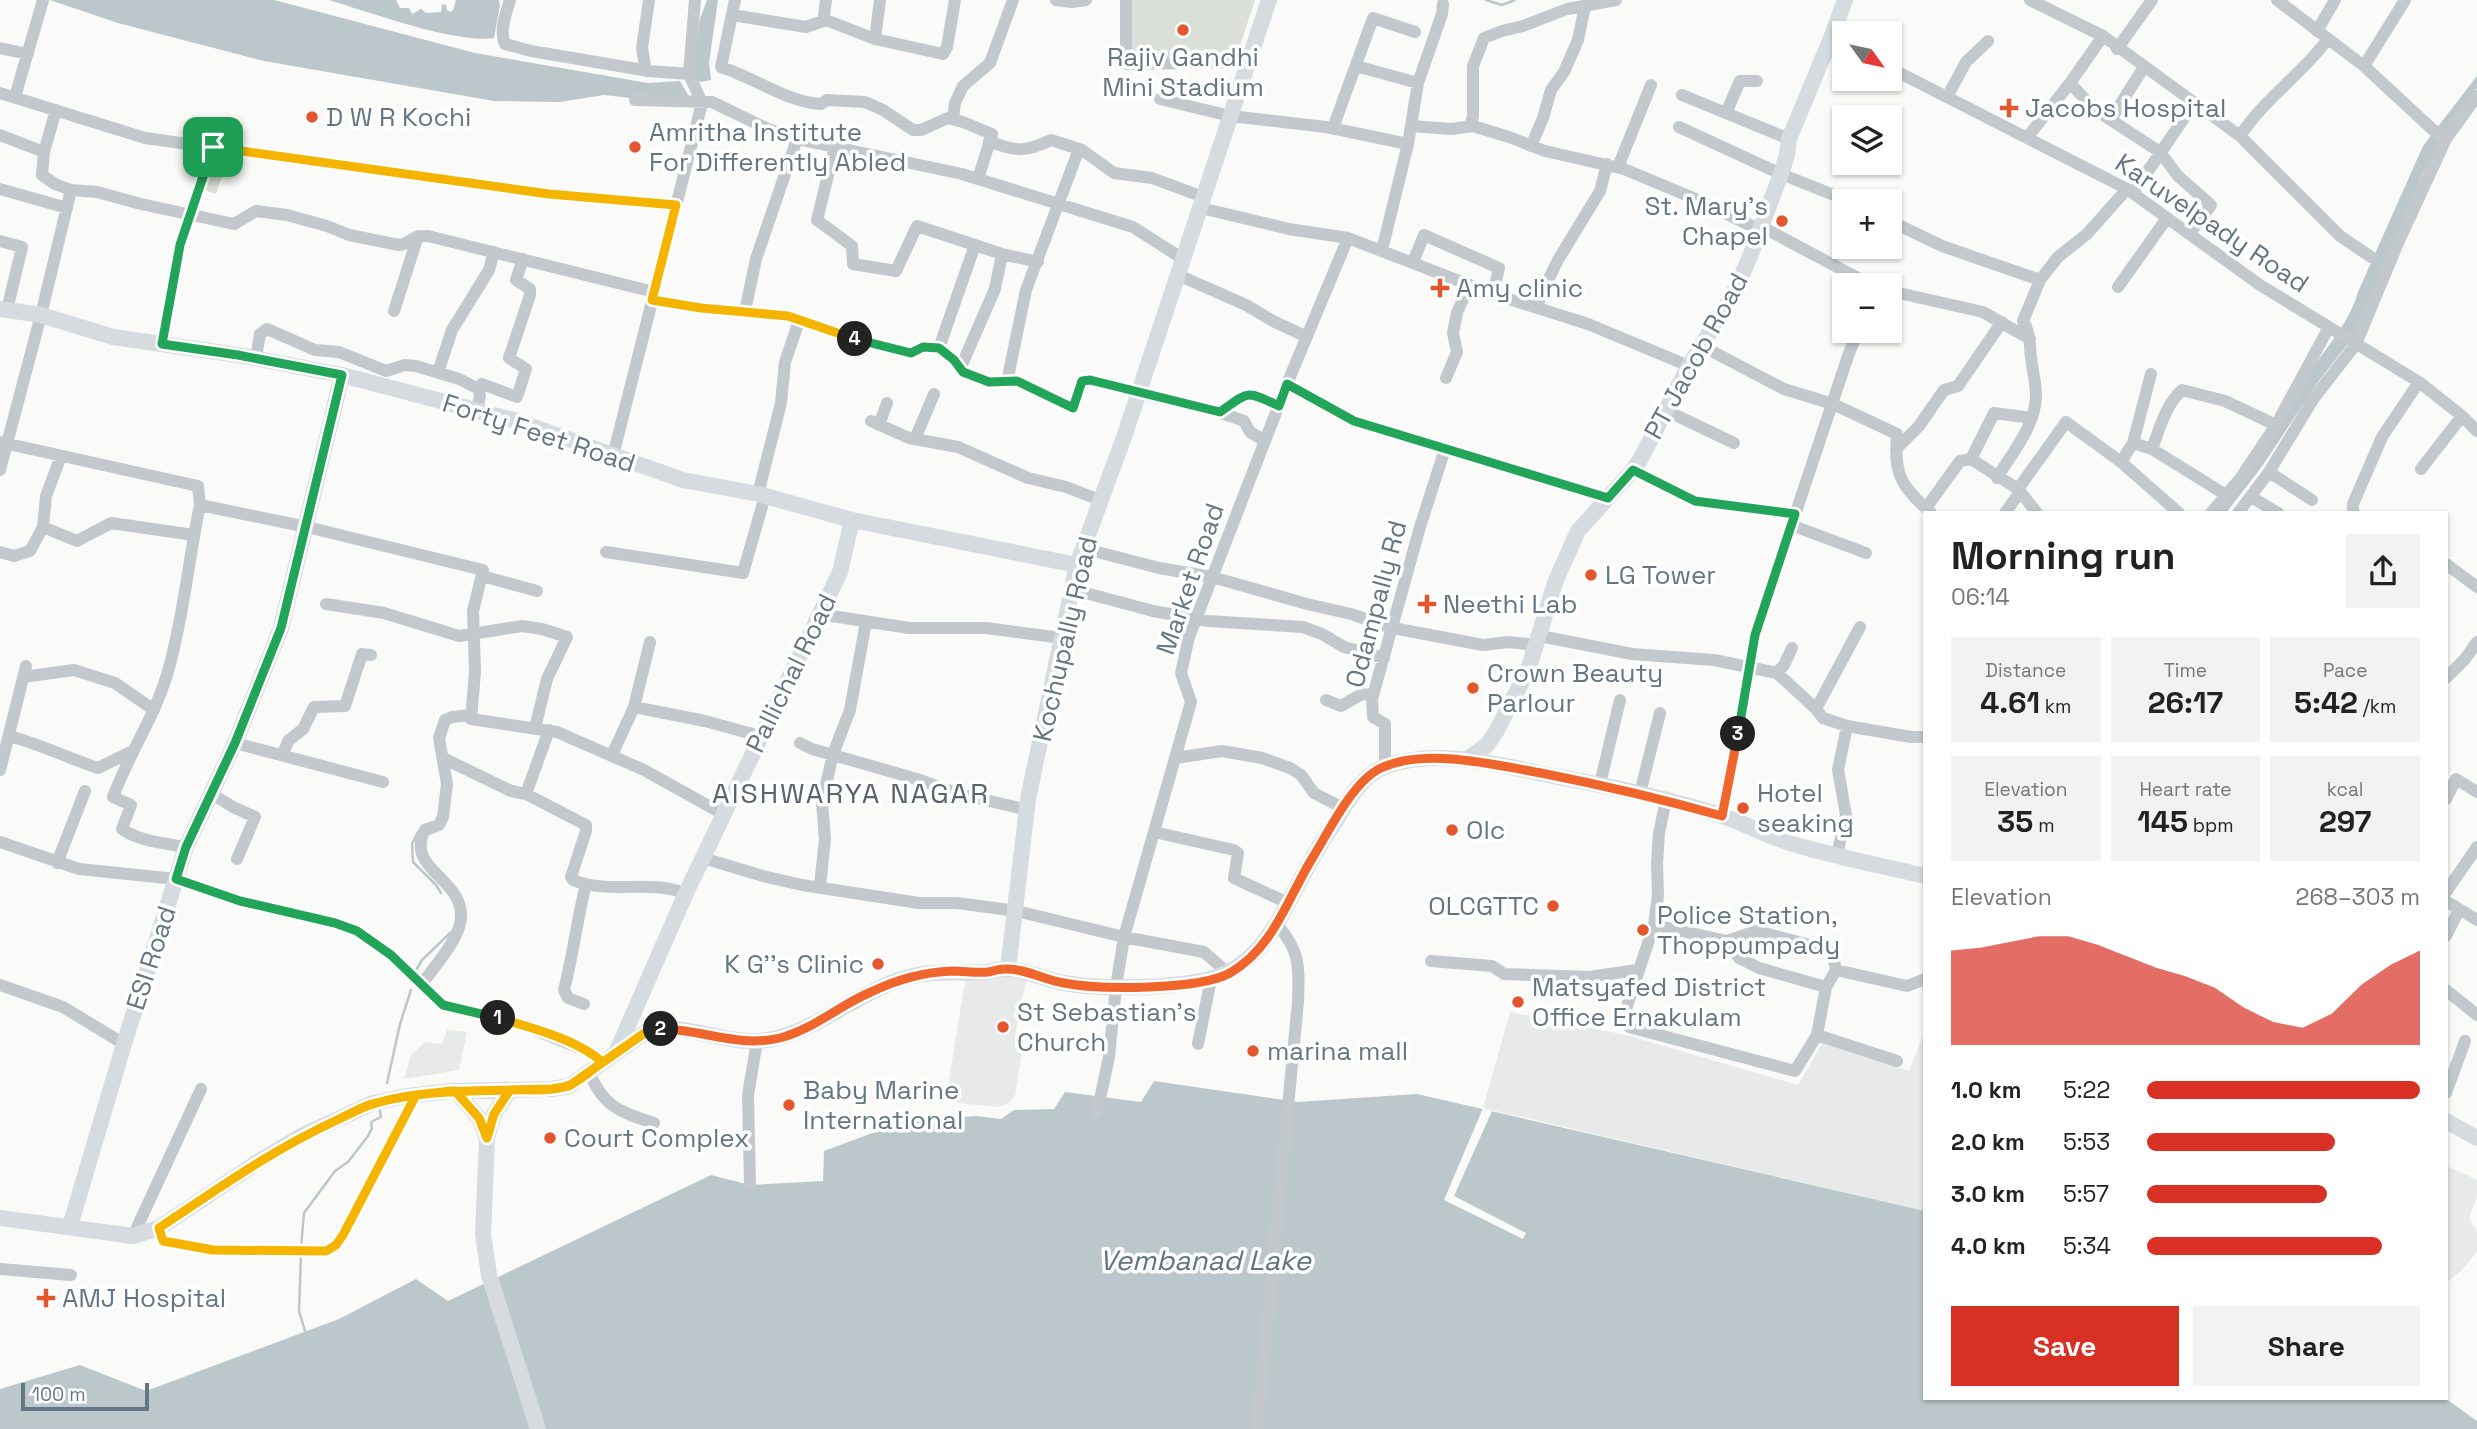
<!DOCTYPE html>
<meta charset="utf-8">
<style>
body{margin:0;font-family:"Space Grotesk",sans-serif;background:#f2f2f2;color:#222;height:100vh;display:flex;flex-direction:column;font-size:26px;white-space:nowrap}
*{box-sizing:border-box;margin:0}
p{font-size:23px;color:#767676}
.icon{flex:none;width:38px;height:38px;fill:none;stroke:currentColor;stroke-width:2;stroke-linecap:round;stroke-linejoin:round}
.map{position:relative;flex:1;overflow:hidden}
.details{position:absolute;left:1923px;top:511px;width:525px;height:889px;display:flex;flex-direction:column;background:#fff;border-radius:0px;box-shadow:0 2px 5px #0004}
.details>*{flex:none}
.needle{width:46px;rotate:123deg}
.fabs{position:absolute;left:1832px;top:21px;display:grid;gap:14px}
.fabs a{display:grid;place-items:center;width:70px;height:70px;border-radius:0px;background:#fff;box-shadow:0 2px 5px #0004;font-size:35px}
.scale{position:absolute;left:21px;bottom:18px;width:128px;box-sizing:border-box;padding-left:7px;border:4px solid #657683;border-top:0;font-size:19px;line-height:24px;white-space:nowrap;color:#657683;-webkit-text-stroke:5px #fff;paint-order:stroke}
.pin{position:absolute;display:grid;place-items:center;width:60px;height:60px;color:#fff;margin:-30px;border-radius:14px;box-shadow:0 4px 10px #0006}
.km{position:absolute;width:35px;height:35px;margin:-18px;border-radius:50%;background:#222;color:#fff;font-size:19px;line-height:35px;text-align:center}
.round{display:grid;place-items:center;flex:none;width:74px;height:74px;border-radius:0px;background:#f2f2f2}
.overview{display:flex;align-items:center;justify-content:space-between;height:119px;padding:0 28px}
h1{font-size:38px;font-weight:700;line-height:52px}
.figures{display:grid;grid-template-columns:repeat(3,1fr);gap:10px;height:119px;padding:7px 28px}
.figures div{display:grid;align-content:center;border-radius:0px;background:#f2f2f2;text-align:center}
.figures b{font-size:30px;font-weight:700}
.figures small{font-size:19px;font-weight:400}
.figures p{font-size:19px}
.chart{height:196px;padding:14px 28px}
.chart p{display:flex;justify-content:space-between}
.chart svg{width:100%;height:126px;margin-top:7px;fill:#d93025;opacity:.7}
.primary-button{display:flex;gap:14px;margin-top:auto;padding:14px 28px}
.primary-button a{flex:1;height:80px;border-radius:0px;background:#d93025;color:#fff;font-size:28px;font-weight:700;line-height:80px;text-align:center}
.primary-button a+a{background:#f2f2f2;color:#222}
ul{padding:0 28px;list-style:none;font-size:23px}
li{display:grid;grid-template-columns:112px 84px 1fr;align-items:center;height:52px}
li i{height:18px;border-radius:9px;background:#d93025}
.map>svg:first-child{display:block}
.built{fill:#e8e9e9}
.green{fill:#dadfd7}
.water{fill:#bbc7cb}
.pier{fill:#fafaf8}
.lines{fill:none;stroke-linecap:round;stroke-linejoin:round}
.stream{stroke:#bbc7cb;stroke-width:2.5}
.minor{stroke:#c3c8cc;stroke-width:12}
.major{stroke:#d6dbdf;stroke-width:16}
.split-1-casing{stroke:#fff;stroke-width:14}
.split-2-casing{stroke:#fff;stroke-width:14}
.split-3-casing{stroke:#fff;stroke-width:14}
.split-4-casing{stroke:#fff;stroke-width:14}
.split-5-casing{stroke:#fff;stroke-width:14}
.split-1{stroke:#22a559;stroke-width:9}
.split-2{stroke:#f5b400;stroke-width:9}
.split-3{stroke:#f0652b;stroke-width:9}
.split-4{stroke:#22a559;stroke-width:9}
.split-5{stroke:#f5b400;stroke-width:9}
.poi-dot{fill:#e4572e;stroke:#fff;stroke-width:2.5}
.labels{text-anchor:middle;stroke-width:7;stroke-linejoin:round;paint-order:stroke}
.poi-label{font-size:26px;fill:#657683;stroke:#fff;text-anchor:start}
.street-label{font-size:26px;fill:#657683;stroke:#fff}
.neighbourhood-label{font-size:28px;letter-spacing:2px;fill:#57646e;stroke:#fff}
.water-label{font-size:28px;font-style:italic;fill:#60757c;stroke:#fff}
</style>
<div class="map">
<svg width="2477" height="1429" viewBox="0 0 2477 1429">
<rect width="100%" height="100%" fill="#fafaf8"/>
<path class="built" d="M966,976H1015L1026,980L1015,1037L1022,1052L1015,1096L1008,1103L996,1107L949,1102L946,1098Z
M1510,1012L1626,1035L1798,1085L1823,1042L1909,1071L1925,1031V1211L1483,1108Z
M447,1030L467,1032L459,1070L404,1079L411,1055L425,1042L442,1044Z
M2447,1166L2477,1180V1197L2469,1218L2477,1231V1252L2460,1272L2447,1282Z"/>
<path class="green" d="M1121,0H1255L1235,61L1121,66Z
M210,159L226,164L216,194L201,189Z"/>
<path class="water" d="M50,0H274L475,53L648,83L680,81L690,98L658,101L604,95L560,102L494,101L264,61L118,23Z
M329,0H396L400,8H409L412,14L421,9L426,13L441,12L442,4L446,5L447,10L450,12L453,10L456,0H499L500,5L494,38C456,44 369,12 329,0Z
M707,0H718L709,63L711,80L701,82L692,77L700,19Z
M2477,76V88L2442,137L2423,174L2353,337L2318,382L2263,465L2226,513H2215C2247,465 2278,416 2311,370C2329,344 2349,323 2358,292L2423,146Z
M1154,1081L1297,1102L1417,1094L1925,1211V1398H2445L2477,1421V1429H0V1389L80,1365L146,1391L339,1319L416,1279L448,1301L711,1175L750,1185L823,1181L824,1151L905,1121L976,1116L1001,1119L1014,1110L1054,1109L1065,1092L1141,1102Z"/>
<path class="pier" d="M1483,1108L1492,1111L1454,1196L1526,1233L1523,1239L1444,1200Z"/>
<g class="lines">
<path class="stream" d="M1486,0L1502,5L1515,0
M418,832L412,844L413,862L436,885L441,893
M415,972L422,960L450,933
M387,1083L400,1024L411,990
M301,1248L304,1213L335,1171L348,1162L368,1136L372,1128L371,1122L381,1117L380,1111
M301,1254L299,1311L305,1331"/>
<path class="minor" d="M510,0C506,13 499,31 505,44L531,51L649,71L689,74
M735,0L721,67C755,78 787,102 821,104L827,100L865,102L883,110L913,130H921L948,118L963,122L992,134L978,179
M826,0L824,16L826,20L875,39
M880,0L875,39L943,54L947,47L955,0
M1056,0L1072,2L1086,0
M1126,0V64L1249,62
M2030,0L2103,36L2240,136L2340,236L2371,257
M2277,0L2364,66L2432,129L2446,139
M732,15L806,27L826,20
M2317,31L2335,0
M1831,38L1844,44
M0,48L28,54
M2117,49L2152,0
M1356,66L1418,83
M2364,66L2405,0
M1890,68L2127,189L2260,285L2419,382L2462,416L2477,431
M646,71L642,48L649,0
M2070,83L2094,109L2160,152L2178,176L2211,205L2189,234
M0,93L145,138L549,194L676,205
M1682,95L1789,139
M15,97L43,0
M1947,97L1966,62L1988,41
M1160,99L1230,116L1326,127L1408,144
M635,100L712,102L768,129L797,139L962,174L1133,227L1183,259
M56,110L44,152L42,175L55,184L71,190
M1726,113L1740,81H1757
M953,119L955,103L963,86L990,63L1013,0
M2111,119L2144,67
M1411,126L1452,129L1473,126L1509,137L1545,151L1624,169L1698,200L1760,230
M1470,126L1473,116V66L1484,38L1502,31L1523,26L1567,9L1616,0
M1679,127L1781,174L1849,201
M1333,128L1373,18L1415,32
M0,135L44,152
M2240,136C2265,98 2302,74 2328,39
M2027,138L2070,83L2103,36
M989,141C1015,152 1026,152 1051,140L1082,150L1114,173L1152,178L1203,197
M1531,146L1543,118L1551,90L1564,72L1578,40L1585,6
M835,147L817,220L852,246L853,264L896,271L917,226L1002,254
M1618,167L1651,85
M0,189L67,208
M2133,193L2195,102
M1201,208L1289,229L1348,238L1493,294L1588,324L1689,366
M1890,221L1942,246L2040,280L2058,257L2087,234L2127,189
M1762,227L1871,285
M0,241L22,247L7,310
M1382,250L1408,144L1418,83L1442,14L1443,4
M1413,262L1424,235L1499,268L1493,294
M1178,275L1246,305L1273,321L1307,337
M2118,287L2167,218
M1890,291L1983,312L2030,339
M652,300L701,308L788,316L855,339L911,353L923,347L939,348L954,360L963,372L989,382L1018,381L1073,408L1082,381C1103,379 1121,389 1141,394C1176,402 1210,408 1244,421L1250,432L1265,441
M1537,308L1541,295L1558,260L1600,191L1607,164
M394,311L418,236
M745,311L756,259L797,139
M162,344L180,245L213,147
M1702,346L1784,389L1833,404L1897,434C1894,475 1900,485 1931,513
M939,348L975,245
M256,358L260,334L267,329L315,350L339,352L386,371L405,365L416,366L459,379L479,389L480,396L477,410
M960,369L995,289L1002,254L1038,262
M438,372L452,330L489,270L494,252
M1446,378L1457,352L1453,333L1457,313L1469,285
M1007,382L1026,290L1079,149
M1287,384L1354,421L1608,498
M479,389L482,384L517,397L526,369L509,358L530,295V289L516,280L523,259
M1667,411L1734,443
M1220,412C1250,391 1245,390 1280,406
M871,421L909,438L958,447L1028,478L1066,487L1100,500
M879,425L887,403
M915,439L934,394
M0,442L198,486L200,505L307,527L483,570L473,611L475,672L471,719L557,732L644,770L723,814
M2133,443L2152,449L2226,495
M1896,449L1919,426L1944,390L1958,386L2002,322
M2152,449C2159,430 2166,404 2182,390L2225,401L2276,425
M613,456L702,103L689,74L695,0
M1971,459L1994,413L2032,418
M2121,462L2133,443L2151,374
M2421,469L2462,416
M0,470L41,315L71,190L97,192L141,204L234,224L256,211L287,215L327,226L349,235L399,245C412,244 409,235 428,236L654,292
M1633,470L1695,501L1795,514
M2269,472L2312,500
M1997,478C2012,453 2036,425 2036,395C2036,383 2032,369 2031,357C2029,343 2031,334 2023,321L2040,280
M2018,489L2066,422L2121,462L2179,513
M758,494L781,403L785,362L799,321
M2251,497L2278,513
M1926,508L1960,461L1971,459L2018,489L2037,513
M2005,513L2020,492
M2211,513L2239,480L2276,425L2329,327
M2238,513L2269,472L2314,398L2356,344L2398,243L2446,139L2477,96
M2353,513V504L2382,437L2419,382
M1791,525L1866,553
M43,527L46,496L61,456
M1082,548L1159,568L1212,577L1307,604L1351,614L1393,628L1483,645L1508,642L1537,645
M0,552L14,556L30,551L43,527L77,541L111,523L194,535
M606,552L743,573L765,496
M2446,564L2477,587
M482,576L537,591
M1072,592H1082L1153,611L1208,621L1303,627L1322,634L1344,647L1384,658
M326,604L384,613L459,636L522,626L542,629L567,637L547,679L535,728
M819,614L909,628H986L1062,638
M1540,636L1632,654L1714,660L1777,673L1816,709L1823,718L1847,726L1911,737H1925
M1777,673L1784,665L1792,648
M23,677L74,670L115,683L154,710
M2446,678L2465,659L2477,642
M1326,700L1341,706L1362,694L1373,695
M634,707L705,721L760,736
M1816,709L1860,627
M9,736C40,744 68,758 98,768L131,752
M235,743L383,782
M800,743L812,749L917,779L955,793L1028,810
M283,754L288,741L303,729L314,707L345,706L362,654L371,655
M612,755L634,707L650,642
M443,758L511,791L526,794L586,825V831L571,877L573,880C602,892 633,884 664,888C671,889 679,891 686,893
M1175,758L1222,751L1262,758L1290,768L1301,775L1314,793L1343,808
M1385,767V724L1373,717L1372,699L1420,527L1445,449
M0,770L26,666
M1600,784L1620,700
M1640,793L1660,713
M212,794L233,807L255,817L237,859
M526,794L549,730
M2446,799L2456,779L2477,792
M1666,800L1659,833L1657,863L1658,895L1654,925L1625,1012L1629,1027L1795,1071L1817,1035L1826,987L1836,970L1907,986L1925,979
M1722,816L1755,635L1848,356L1858,331
M1154,832L1234,850L1238,853L1234,878L1288,903
M0,842L79,869L176,879L240,901L335,923L357,931L391,955L443,1005L525,1026L594,1054L602,1062
M186,847C164,843 141,842 122,829L131,805L113,797C130,751 158,712 170,664C184,612 189,557 200,505
M1837,855L1846,815L1838,770L1847,726
M703,858L763,876L802,885L919,903H957L1017,911L1124,937L1204,952L1229,974
M57,863L85,791
M820,886L825,839L822,802L833,754L850,710L866,622
M2446,892L2477,847
M2446,901L2477,920
M1654,925L1727,941L1739,958L1759,968L1826,987
M2446,936L2459,910
M1727,941L1756,931L1832,951L1836,970
M1431,961L1492,966L1504,974L1589,977L1637,970
M422,984C434,967 455,944 460,924C470,879 403,871 425,830L439,825L443,817L447,784L439,738L445,720L452,717L471,715
M0,985L63,1007L124,1044
M2446,990L2477,1015
M584,1004L568,998L564,990C573,955 577,920 586,884
M1817,1035L1897,1061
M1198,1044L1211,979
M589,1072C603,1106 619,1112 654,1123
M2446,1093L2465,1041
M1097,1113L1109,1057L1116,987L1124,937L1191,702L1181,673L1189,637L1287,384L1348,238
M750,1185L748,1095L757,1041
M159,1228L163,1241L213,1250L326,1251L336,1245L343,1235L416,1095
M133,1236L201,1089
M0,1269L71,1275
M1257,1429L1298,1002C1299,966 1301,953 1277,924"/>
<path class="major" d="M0,309L41,315L113,337L238,355L342,375L517,421L683,480L758,494L852,520L1077,565
M1467,759L1487,745L1496,732L1528,670L1556,580L1578,531L1633,470L1641,458L1689,366L1732,296L1749,259L1781,174L1787,155L1789,139L1831,38L1845,0
M1008,969L1028,799L1077,565L1123,440L1269,0
M616,1053L686,893L840,572L852,520
M455,1091L479,1118L487,1138L483,1234L489,1275L538,1429
M2446,1121L2477,1138
M487,1138L494,1114L510,1090
M0,1218L133,1236L159,1228L258,1162L301,1136L373,1103L407,1096L452,1091L552,1089L569,1086L646,1032C682,1021 721,1043 759,1041C810,1038 858,990 909,977C935,970 961,974 987,972C994,971 1002,968 1008,969C1027,970 1046,980 1064,983C1103,990 1167,988 1206,980C1263,968 1281,913 1307,868C1316,851 1326,835 1337,819C1348,800 1363,775 1384,767C1438,747 1499,765 1553,776C1609,786 1665,798 1720,815C1747,824 1772,839 1800,846C1841,858 1883,866 1925,876
M70,1226L124,1044L186,847L235,743L281,628L342,375"/>
</g>
<g class="lines">
<g class="split-1-casing">
<path id="split-1" d="M213,147L180,245L162,344L238,355L342,375L281,628L235,743L186,847L176,879L240,901L335,923L357,931L391,955L443,1005L498,1018"/>
</g>
<g class="split-2-casing">
<path id="split-2" d="M498,1018C530,1027 578,1040 602,1062C592,1070 579,1082 567,1086C549,1092 528,1089 509,1090C464,1091 419,1091 376,1103C363,1106 350,1114 337,1120C274,1149 217,1189 159,1228L163,1241L213,1250L326,1251L336,1245L343,1235L416,1095L452,1091H455L479,1118L487,1138L494,1114L510,1090L552,1089L569,1086L646,1032L661,1029"/>
</g>
<g class="split-3-casing">
<path id="split-3" d="M661,1029C701,1029 739,1048 780,1038C812,1030 840,1005 871,992C896,980 924,972 952,971C964,971 976,973 988,972C993,971 999,969 1005,969C1024,968 1045,980 1064,983C1100,990 1199,990 1230,973C1274,948 1288,897 1313,857C1329,831 1353,781 1381,768C1426,747 1495,765 1541,773C1602,785 1662,799 1722,816L1738,734"/>
</g>
<g class="split-4-casing">
<path id="split-4" d="M855,339L911,353L923,347L939,348L954,360L963,372L989,382L1017,381L1073,408L1082,381L1090,380L1220,412C1250,391 1245,390 1279,406L1287,384L1354,421L1608,498L1633,470L1695,501L1795,514L1755,635L1738,734"/>
</g>
<g class="split-5-casing">
<path id="split-5" d="M213,147L549,194L676,205L652,300L701,308L788,316L855,339"/>
</g>
<use href="#split-1" class="split-1"/>
<use href="#split-2" class="split-2"/>
<use href="#split-3" class="split-3"/>
<use href="#split-4" class="split-4"/>
<use href="#split-5" class="split-5"/>
</g>
<g class="poi-dot">
<circle cx="1183" cy="30" r="7"/>
<path d="M2005.5 97.5h7v7h7v7h-7v7h-7v-7h-7v-7h7z"/>
<circle cx="312" cy="117" r="7"/>
<circle cx="635" cy="147" r="7"/>
<circle cx="1782" cy="221" r="7"/>
<path d="M1436.5 277.5h7v7h7v7h-7v7h-7v-7h-7v-7h7z"/>
<circle cx="1591" cy="575" r="7"/>
<path d="M1423.5 593.5h7v7h7v7h-7v7h-7v-7h-7v-7h7z"/>
<circle cx="1473" cy="688" r="7"/>
<circle cx="1743" cy="808" r="7"/>
<circle cx="1452" cy="830" r="7"/>
<circle cx="1553" cy="906" r="7"/>
<circle cx="1643" cy="930" r="7"/>
<circle cx="878" cy="964" r="7"/>
<circle cx="1518" cy="1002" r="7"/>
<circle cx="1003" cy="1027" r="7"/>
<circle cx="1253" cy="1051" r="7"/>
<circle cx="789" cy="1105" r="7"/>
<circle cx="550" cy="1138" r="7"/>
<path d="M42.5 1287.5h7v7h7v7h-7v7h-7v-7h-7v-7h7z"/>
</g>
<g class="labels">
<g class="poi-label">
<text x="1183" y="66" text-anchor="middle">Rajiv Gandhi<tspan x="1183" dy="30">Mini Stadium</tspan></text>
<text x="2025" y="117">Jacobs Hospital</text>
<text x="326" y="126">D W R Kochi</text>
<text x="649" y="141">Amritha Institute<tspan x="649" dy="30">For Differently Abled</tspan></text>
<text x="1768" y="215" text-anchor="end">St. Mary's<tspan x="1768" dy="30">Chapel</tspan></text>
<text x="1456" y="297">Amy clinic</text>
<text x="1605" y="584">LG Tower</text>
<text x="1443" y="613">Neethi Lab</text>
<text x="1487" y="682">Crown Beauty<tspan x="1487" dy="30">Parlour</tspan></text>
<text x="1757" y="802">Hotel<tspan x="1757" dy="30">seaking</tspan></text>
<text x="1466" y="839">Olc</text>
<text x="1539" y="915" text-anchor="end">OLCGTTC</text>
<text x="1657" y="924">Police Station,<tspan x="1657" dy="30">Thoppumpady</tspan></text>
<text x="864" y="973" text-anchor="end">K G''s Clinic</text>
<text x="1532" y="996">Matsyafed District<tspan x="1532" dy="30">Office Ernakulam</tspan></text>
<text x="1017" y="1021">St Sebastian's<tspan x="1017" dy="30">Church</tspan></text>
<text x="1267" y="1060">marina mall</text>
<text x="803" y="1099">Baby Marine<tspan x="803" dy="30">International</tspan></text>
<text x="564" y="1147">Court Complex</text>
<text x="62" y="1307">AMJ Hospital</text>
</g>
<g class="street-label">
<text transform="translate(2212 223) rotate(34)" y="9">Karuvelpady Road</text>
<text transform="translate(1696 356) rotate(-61)" y="9">PT Jacob Road</text>
<text transform="translate(539 433) rotate(18)" y="9">Forty Feet Road</text>
<text transform="translate(1190 579) rotate(-71)" y="9">Market Road</text>
<text transform="translate(1376 604) rotate(-75)" y="9">Odampally Rd</text>
<text transform="translate(1065 639) rotate(-77)" y="9">Kochupally Road</text>
<text transform="translate(791 673) rotate(-64)" y="9">Pallichal Road</text>
<text transform="translate(151 958) rotate(-72)" y="9">ESI Road</text>
</g>
<g class="neighbourhood-label">
<text x="851" y="803">AISHWARYA NAGAR</text>
</g>
<g class="water-label">
<text x="1205" y="1270">Vembanad Lake</text>
</g>
</g>
</svg>
<div class="fabs">
<a><svg class="needle" viewBox="-14 -14 28 28"><path d="M0-13l5 13h-10z" fill="#e53935"/><path d="M0 13l5-13h-10z" fill="#767676"/></svg></a>
<a><svg class="icon" aria-label="layers" viewBox="0 0 24 24"><path d="M12 4l9 5-9 5-9-5zM3 14l9 5 9-5"/></svg></a>
<a>+</a>
<a>−</a>
</div>
<div class="scale">100 m</div>
<div class="pin" style="left:213px;top:147px;background:#1e9e55"><svg class="icon" aria-label="arrive" viewBox="0 0 24 24"><path d="M6 21V4h12l-3 4 3 4H6"/></svg></div>
<b class="km" style="left:498px;top:1018px">1</b>
<b class="km" style="left:661px;top:1029px">2</b>
<b class="km" style="left:1738px;top:734px">3</b>
<b class="km" style="left:855px;top:339px">4</b>
<section class="details">
<div class="overview"><div><h1>Morning run</h1><p>06:14</p></div><a class="round"><svg class="icon" aria-label="share" viewBox="0 0 24 24"><path d="M12 15V3M7 8l5-5 5 5M5 13v7h14v-7"/></svg></a></div>
<div class="figures">
<div><p>Distance</p><b>4.61<small> km</small></b></div>
<div><p>Time</p><b>26:17</b></div>
<div><p>Pace</p><b>5:42<small> /km</small></b></div>
</div>
<div class="figures">
<div><p>Elevation</p><b>35<small> m</small></b></div>
<div><p>Heart rate</p><b>145<small> bpm</small></b></div>
<div><p>kcal</p><b>297</b></div>
</div>
<div class="chart"><p><span>Elevation</span>268–303 m</p>
<svg viewBox="0 0 160 44" preserveAspectRatio="none"><path d="M0 44V11L10 10L20 8L30 6L40 6L50 9L60 13L70 17L80 20L90 24L100 31L110 36L120 38L130 33L140 23L150 16L160 11V44z"/></svg>
</div>
<ul>
<li><b>1.0 km</b>5:22<i style="width:100%"></i></li>
<li><b>2.0 km</b>5:53<i style="width:69%"></i></li>
<li><b>3.0 km</b>5:57<i style="width:66%"></i></li>
<li><b>4.0 km</b>5:34<i style="width:86%"></i></li>
</ul>
<div class="primary-button"><a>Save</a><a>Share</a></div>
</section>
</div>
